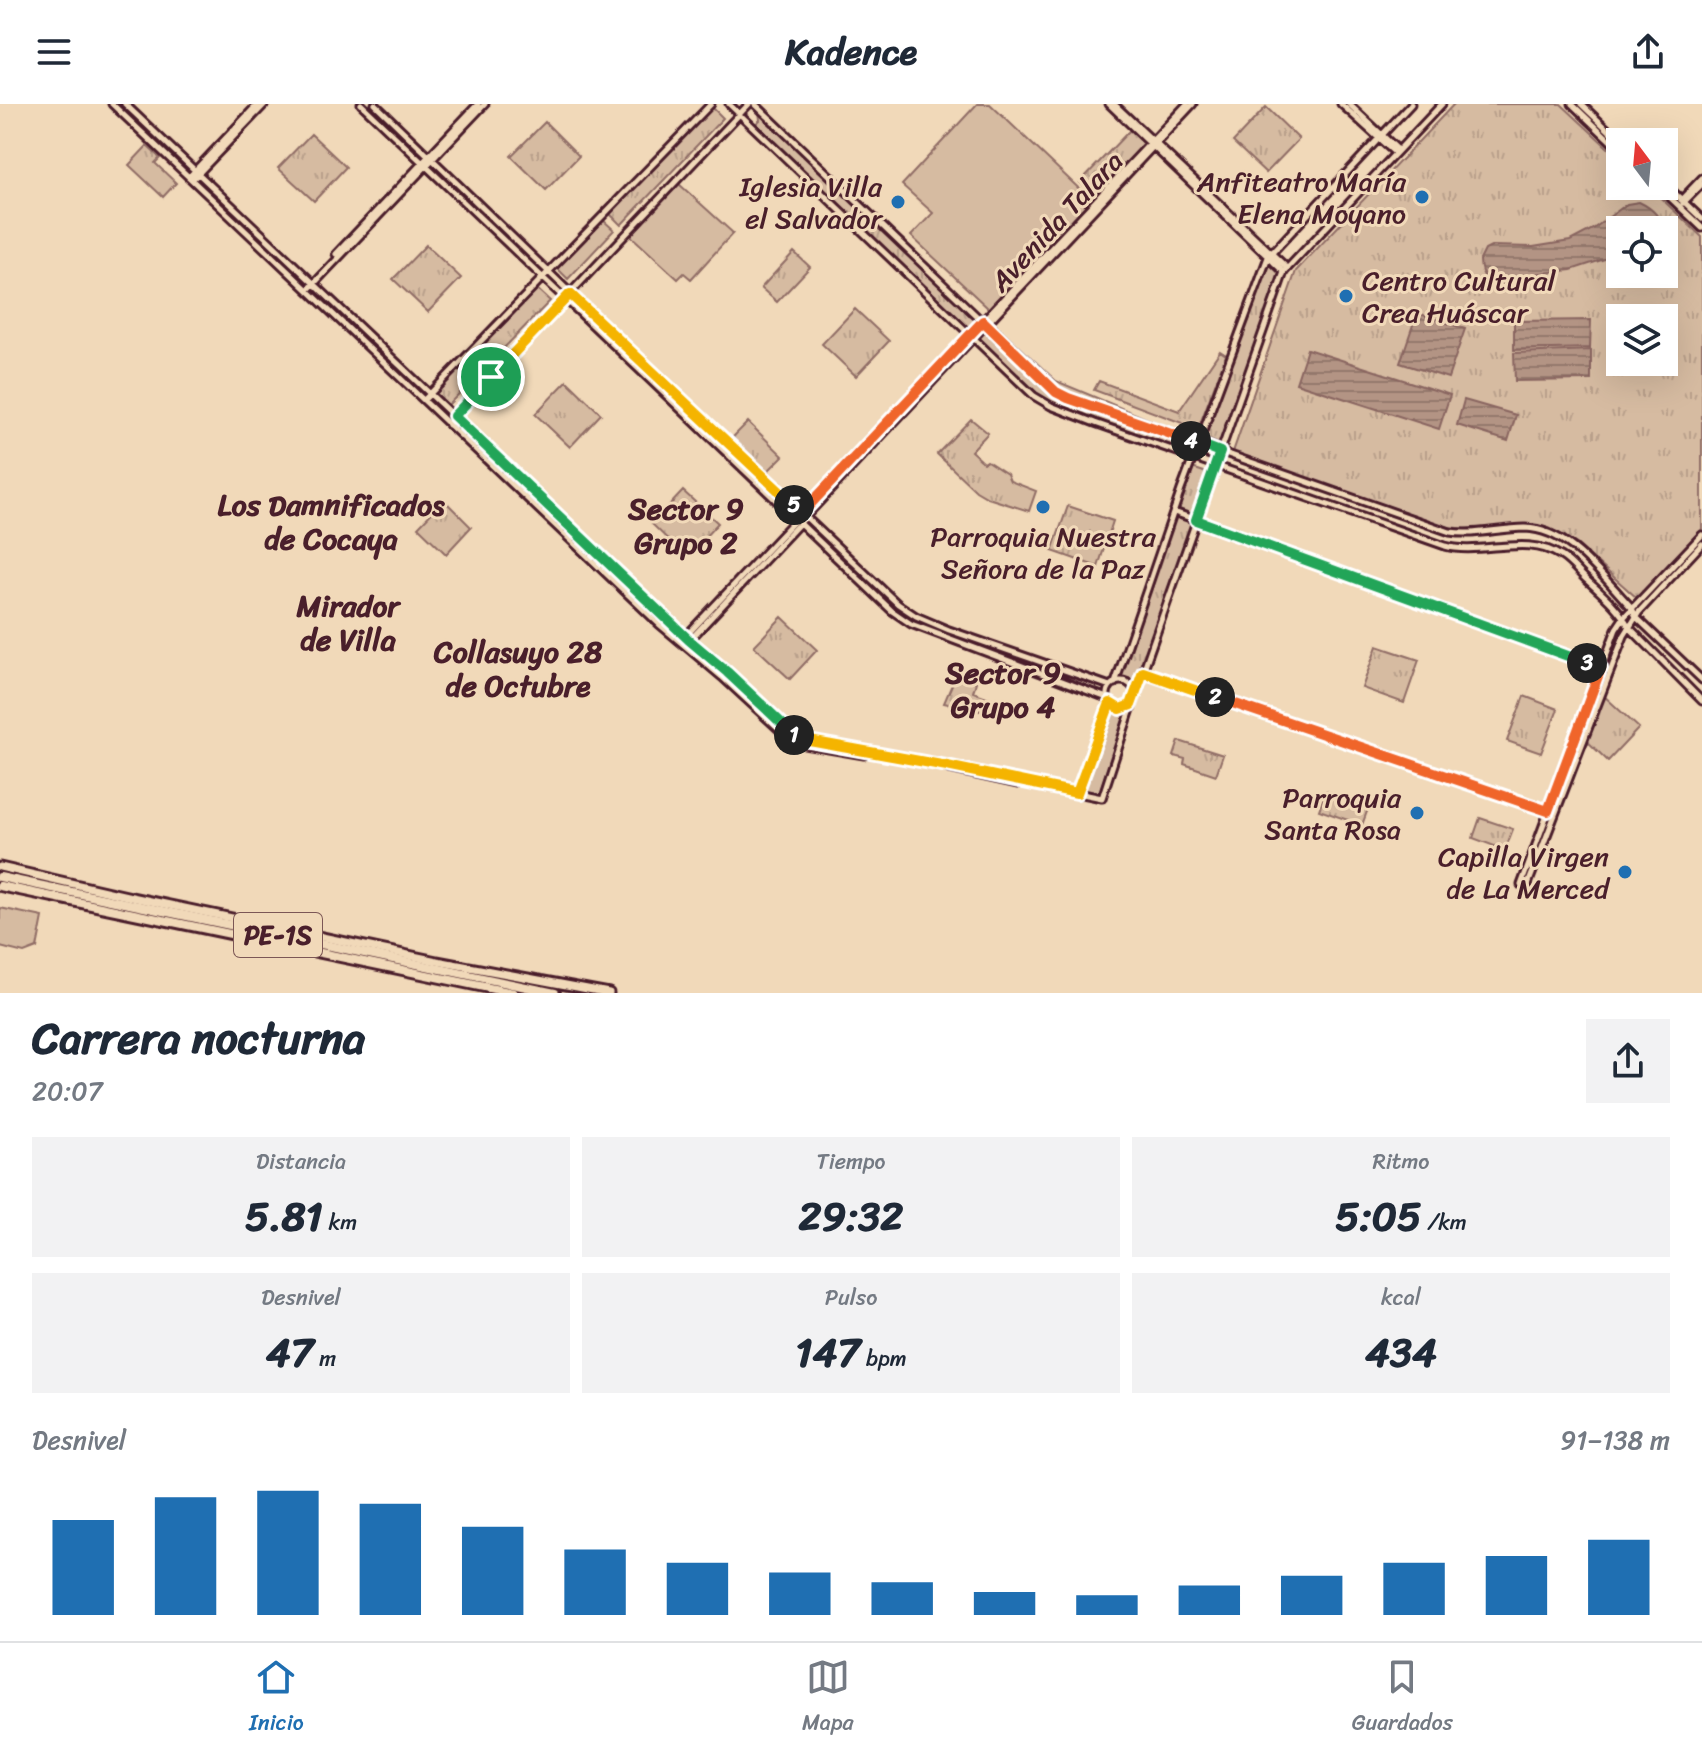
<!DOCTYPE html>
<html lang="es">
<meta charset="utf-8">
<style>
body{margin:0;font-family:Sriracha,sans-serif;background:#f2f2f3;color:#1f2937;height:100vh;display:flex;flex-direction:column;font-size:30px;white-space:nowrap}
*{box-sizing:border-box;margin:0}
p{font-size:26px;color:#747a83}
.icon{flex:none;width:44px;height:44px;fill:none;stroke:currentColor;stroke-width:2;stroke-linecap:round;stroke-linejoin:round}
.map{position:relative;height:889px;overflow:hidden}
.drawer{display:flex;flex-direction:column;background:#fff;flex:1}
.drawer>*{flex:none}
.needle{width:52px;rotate:344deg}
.buttons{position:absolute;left:1606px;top:24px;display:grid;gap:16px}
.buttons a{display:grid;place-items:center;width:72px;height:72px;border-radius:0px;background:#fff;box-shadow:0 8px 32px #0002;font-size:40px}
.pin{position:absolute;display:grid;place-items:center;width:68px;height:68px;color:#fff;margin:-34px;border:4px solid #fff;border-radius:50%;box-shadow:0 2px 8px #0007}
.km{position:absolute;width:40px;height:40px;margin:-20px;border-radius:50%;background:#222;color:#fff;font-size:22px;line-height:40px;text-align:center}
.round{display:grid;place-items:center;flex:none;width:84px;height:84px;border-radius:0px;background:#f2f2f3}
.headline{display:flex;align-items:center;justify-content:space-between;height:136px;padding:0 32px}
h1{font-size:44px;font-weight:700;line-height:60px}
.stats{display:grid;grid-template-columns:repeat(3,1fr);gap:12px;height:136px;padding:8px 32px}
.stats div{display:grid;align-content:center;border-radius:0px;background:#f2f2f3;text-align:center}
.stats b{font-size:40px;font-weight:700}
.stats small{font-size:22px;font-weight:400}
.stats p{font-size:22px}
.chart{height:224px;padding:16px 32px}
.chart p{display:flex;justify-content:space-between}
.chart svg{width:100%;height:144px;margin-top:8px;stroke:#1f6fb2;stroke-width:6}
header{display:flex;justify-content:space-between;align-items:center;height:104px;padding:0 32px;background:#fff;font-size:36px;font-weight:700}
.menu{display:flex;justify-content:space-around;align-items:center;height:112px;border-top:2px solid #e0e1e3;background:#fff;font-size:22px;color:#747a83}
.menu a{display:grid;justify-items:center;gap:4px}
.menu .current{color:#1f6fb2}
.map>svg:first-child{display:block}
.grass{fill:#d6bba1;stroke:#906d66;stroke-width:2}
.park{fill:url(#park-tufts);stroke:#906d66;stroke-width:2;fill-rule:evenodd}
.water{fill:url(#water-rules);stroke:#896560;stroke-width:2}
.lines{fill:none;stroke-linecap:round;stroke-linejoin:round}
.secondary-casing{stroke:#4a1f2b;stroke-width:11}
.primary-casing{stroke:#4a1f2b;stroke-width:13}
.highway-casing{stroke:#4a1f2b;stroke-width:14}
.secondary{stroke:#f1d9b9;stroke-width:5}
.primary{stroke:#f1d9b9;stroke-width:7}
.highway{stroke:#f1d9b9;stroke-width:8}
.split-1-casing{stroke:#fff;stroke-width:16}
.split-2-casing{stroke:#fff;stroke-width:16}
.split-3-casing{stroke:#fff;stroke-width:16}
.split-4-casing{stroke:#fff;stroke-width:16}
.split-5-casing{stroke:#fff;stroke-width:16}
.split-6-casing{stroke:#fff;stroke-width:16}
.split-1{stroke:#22a559;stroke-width:10}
.split-2{stroke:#f5b400;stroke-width:10}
.split-3{stroke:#f0652b;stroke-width:10}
.split-4{stroke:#22a559;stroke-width:10}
.split-5{stroke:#f0652b;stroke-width:10}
.split-6{stroke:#f5b400;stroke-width:10}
.poi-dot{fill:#1f6fb2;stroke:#f1d9b9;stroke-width:3}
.labels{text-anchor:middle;stroke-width:6;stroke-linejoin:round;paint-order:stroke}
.shield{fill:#f1d9b9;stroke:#7c5756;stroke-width:2}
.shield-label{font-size:26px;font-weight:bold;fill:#4a1f2b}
.poi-label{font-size:28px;fill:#4a1f2b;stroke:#f1d9b9;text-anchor:end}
.street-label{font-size:28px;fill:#4a1f2b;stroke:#f1d9b9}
.neighbourhood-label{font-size:30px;font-weight:bold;fill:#4a1f2b;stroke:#f1d9b9}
</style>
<header><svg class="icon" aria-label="menu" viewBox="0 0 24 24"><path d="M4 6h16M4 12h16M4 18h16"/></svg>Kadence<svg class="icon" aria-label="share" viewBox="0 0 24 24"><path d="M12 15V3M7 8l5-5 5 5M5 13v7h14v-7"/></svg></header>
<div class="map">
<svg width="1702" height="889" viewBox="0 0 1702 889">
<defs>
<pattern id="park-tufts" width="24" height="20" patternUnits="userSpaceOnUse" patternTransform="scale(2)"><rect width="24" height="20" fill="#d6bba1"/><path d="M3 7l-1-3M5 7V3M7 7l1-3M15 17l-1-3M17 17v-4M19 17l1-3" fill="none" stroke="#b9a08b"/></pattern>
<pattern id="water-rules" width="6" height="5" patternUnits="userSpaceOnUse" patternTransform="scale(2)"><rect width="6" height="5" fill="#b39484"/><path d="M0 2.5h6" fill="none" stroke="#94786c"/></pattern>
</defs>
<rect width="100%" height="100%" fill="#f1d9b9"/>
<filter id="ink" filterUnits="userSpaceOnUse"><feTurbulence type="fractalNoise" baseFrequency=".0125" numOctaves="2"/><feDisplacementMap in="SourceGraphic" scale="16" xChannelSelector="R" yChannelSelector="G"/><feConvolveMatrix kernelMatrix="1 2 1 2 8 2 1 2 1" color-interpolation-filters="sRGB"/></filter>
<g filter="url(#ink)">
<path class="grass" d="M977,0H990L1091,96L989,205L911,132L933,109L902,81Z
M679,80L733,129L691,175L684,169L678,175L630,131Z
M994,219L1056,277L1196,335L1195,337L1063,289L1048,277L991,222Z
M1108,604L1117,609L1127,607L1099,689L1097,691L1082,689L1080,687Z
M0,804L43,813L37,844L24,849L0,843Z"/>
<path class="park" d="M1454,0H1561L1620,55V82H1648L1702,133V425L1637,494L1577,440L1549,424L1526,421L1467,425L1448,423L1233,348L1296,167ZM1620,126H1664V170H1620ZM1620,214H1664V258H1620Z
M711,2L723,14L621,121L609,109Z
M1266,3L1299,35L1266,69L1233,38Z
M759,7L862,104L852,114L754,21L760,16Z
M545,18L579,52L546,86L511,52Z
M1131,25L1147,40L1097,93L1080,78Z
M311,30L346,63L314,97L278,64Z
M147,42L160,54L155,59L176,79L163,93L129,61Z
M872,114L978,215L968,225L862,125Z
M603,116L614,126L568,175L557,164Z
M426,141L461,174L428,208L393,175Z
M794,148L810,163L777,198L761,184Z
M1268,155L1281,169L1219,340L1203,333Z
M536,184L550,197L447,302L434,289Z
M855,205L889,237L856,272L822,240Z
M988,225L1059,291L1095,306L1197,341L1193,351C1162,340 1130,329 1099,318C1080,311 1059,305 1042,295C1017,280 1000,254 979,235Z
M1220,247L1226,251L1198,325L1094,286L1099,277L1179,307Z
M567,277L601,310L570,343L535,310Z
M971,315L988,329L971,347L984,359L987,357L1007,370L1010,377L1036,387L1029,407L988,394L976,387L937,350Z
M748,318L783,352L767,368L732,334Z
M1192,364L1210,370L1195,412L1177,406Z
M683,387L718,419L686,453L652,420Z
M444,396L471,423L446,450L418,423Z
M1068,402L1113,417L1098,463L1052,447Z
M1175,410L1194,417L1137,582L1129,574L1118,575Z
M782,513L817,546L790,575L754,542Z
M1377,542L1419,556L1404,599L1362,584Z
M956,571L976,578L973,588L995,596L990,609L944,599Z
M1603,591L1639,624L1608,657L1586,636Z
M1524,592L1558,605L1541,649L1507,637Z
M1179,637L1223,651L1216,671L1184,660L1185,655L1174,652Z
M1326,687L1369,702L1362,721L1319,706Z
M1480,714L1513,725L1505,746L1473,734Z"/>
<path class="water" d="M1639,98C1652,104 1664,115 1664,130V126H1630L1627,121L1617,122L1610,126L1609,128L1613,132L1620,130V150L1571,166L1533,170C1523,177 1497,184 1487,175C1481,170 1480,163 1480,156L1485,146L1493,142L1533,143L1570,137L1593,125L1627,100Z
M1417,209L1465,225L1448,274L1400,259Z
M1591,216L1590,244L1514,246V217Z
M1307,245L1450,291L1439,325L1296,279Z
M1591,246V276L1515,277L1514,249Z
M1464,296L1516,311L1508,337L1457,321Z"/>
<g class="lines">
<g class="secondary-casing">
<path id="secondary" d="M112,0L659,520L722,573L786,632L805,641L864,651
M125,0L689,536L727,568L794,632L804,636L947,662L1102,694L1134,596
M361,0L892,507L911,520L1107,594
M375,0L648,264L898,500L916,512L949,526L1110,582
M729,0L1034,292L1051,302L1095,319L1445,442C1481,452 1527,429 1561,452C1571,458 1579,469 1588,477C1603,491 1619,504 1629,523L1702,597
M755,0L1056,288L1068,294L1450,428C1475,432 1500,424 1525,424C1570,425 1603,474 1632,504L1636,513L1702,576
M1109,0L1284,168
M1114,0L1286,163
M1341,0L1395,49
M1349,0L1398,46
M1572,0L1620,46
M1581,0L1621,38
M189,73L258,0
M192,76L265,0
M1664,79L1702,115
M1658,82L1702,124
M1681,96L1702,74
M1683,99L1702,80
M336,150L478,0
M308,186L485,0
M424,296L711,0
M449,321L454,312L749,0
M1174,408L1609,567
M1702,431L1624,513L1616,525L1521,781L1527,783L1624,532L1639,508L1702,440
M683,535L1187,0
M688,538L1193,0
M1143,568L1548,707
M1107 591a14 14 0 1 1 28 0a14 14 0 1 1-28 0Z
M1115,579L1181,386L1268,153L1411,0
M1135,590L1284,168L1442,0
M949,665L1017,680
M1077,688L1110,599"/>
</g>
<g class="primary-casing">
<path id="primary" d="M0,763L127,792L437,857L609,889"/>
</g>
<g class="highway-casing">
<path id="highway" d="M0,773L555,889
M0,782L513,889"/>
</g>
<use href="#secondary" class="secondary"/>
<use href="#primary" class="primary"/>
<use href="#highway" class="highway"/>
</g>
</g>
<g class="lines" filter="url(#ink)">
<g class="split-1-casing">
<path id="split-1" d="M491,273L454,312L689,536L727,568L794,631"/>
</g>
<g class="split-2-casing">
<path id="split-2" d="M794,631L804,636L947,662L1077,689L1110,599L1120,605L1131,601L1143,568L1215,593"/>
</g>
<g class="split-3-casing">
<path id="split-3" d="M1215,593L1548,707L1601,564L1587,559"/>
</g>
<g class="split-4-casing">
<path id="split-4" d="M1191,337L1220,348L1196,416L1587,559"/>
</g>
<g class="split-5-casing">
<path id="split-5" d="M794,401L802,409L983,217L1056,288L1068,294L1191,337"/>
</g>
<g class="split-6-casing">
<path id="split-6" d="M491,273L570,190L794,401"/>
</g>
<use href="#split-1" class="split-1"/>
<use href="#split-2" class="split-2"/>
<use href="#split-3" class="split-3"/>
<use href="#split-4" class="split-4"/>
<use href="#split-5" class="split-5"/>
<use href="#split-6" class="split-6"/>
</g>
<g class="poi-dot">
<circle cx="1422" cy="93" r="8"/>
<circle cx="898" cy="98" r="8"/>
<circle cx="1346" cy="192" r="8"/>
<circle cx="1043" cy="403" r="8"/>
<circle cx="1417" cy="709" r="8"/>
<circle cx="1625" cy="768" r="8"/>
</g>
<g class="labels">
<rect class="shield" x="234" y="809" width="88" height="44" rx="6"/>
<g class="shield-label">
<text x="278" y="840">PE-1S</text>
</g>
<g class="poi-label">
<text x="1406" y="87">Anfiteatro María<tspan x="1406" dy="32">Elena Moyano</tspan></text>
<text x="882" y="92">Iglesia Villa<tspan x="882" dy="32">el Salvador</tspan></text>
<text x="1362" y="186" text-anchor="start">Centro Cultural<tspan x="1362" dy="32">Crea Huáscar</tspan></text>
<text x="1043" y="442" text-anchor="middle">Parroquia Nuestra<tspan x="1043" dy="32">Señora de la Paz</tspan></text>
<text x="1401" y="703">Parroquia<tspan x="1401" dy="32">Santa Rosa</tspan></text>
<text x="1609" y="762">Capilla Virgen<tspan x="1609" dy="32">de La Merced</tspan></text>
</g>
<g class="street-label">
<text transform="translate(1056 117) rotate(-47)" y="10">Avenida Talara</text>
</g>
<g class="neighbourhood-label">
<text x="331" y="411">Los Damnificados<tspan x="331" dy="34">de Cocaya</tspan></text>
<text x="686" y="415">Sector 9<tspan x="686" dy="34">Grupo 2</tspan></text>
<text x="348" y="512">Mirador<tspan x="348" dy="34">de Villa</tspan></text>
<text x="518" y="558">Collasuyo 28<tspan x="518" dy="34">de Octubre</tspan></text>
<text x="1003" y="579">Sector 9<tspan x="1003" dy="34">Grupo 4</tspan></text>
</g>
</g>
</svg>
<div class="buttons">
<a><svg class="needle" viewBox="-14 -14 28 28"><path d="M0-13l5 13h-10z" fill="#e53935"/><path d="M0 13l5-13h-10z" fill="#747a83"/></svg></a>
<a><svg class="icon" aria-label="locate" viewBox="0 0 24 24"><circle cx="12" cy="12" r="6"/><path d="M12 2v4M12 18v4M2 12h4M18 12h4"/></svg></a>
<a><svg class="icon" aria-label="layers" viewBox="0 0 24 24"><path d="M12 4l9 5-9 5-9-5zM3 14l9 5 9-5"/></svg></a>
</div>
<div class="pin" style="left:491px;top:273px;background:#1e9e55"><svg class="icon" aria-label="arrive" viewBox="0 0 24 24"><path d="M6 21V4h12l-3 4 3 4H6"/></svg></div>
<b class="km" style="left:794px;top:631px">1</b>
<b class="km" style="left:1215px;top:593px">2</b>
<b class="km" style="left:1587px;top:559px">3</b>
<b class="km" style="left:1191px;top:337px">4</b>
<b class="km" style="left:794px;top:401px">5</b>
</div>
<section class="drawer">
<div class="headline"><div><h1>Carrera nocturna</h1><p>20:07</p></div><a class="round"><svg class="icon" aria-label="share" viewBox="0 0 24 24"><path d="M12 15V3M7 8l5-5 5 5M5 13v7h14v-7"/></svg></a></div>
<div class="stats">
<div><p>Distancia</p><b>5.81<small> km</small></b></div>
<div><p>Tiempo</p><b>29:32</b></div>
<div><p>Ritmo</p><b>5:05<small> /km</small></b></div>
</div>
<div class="stats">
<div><p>Desnivel</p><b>47<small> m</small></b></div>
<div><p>Pulso</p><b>147<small> bpm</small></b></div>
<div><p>kcal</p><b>434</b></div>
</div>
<div class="chart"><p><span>Desnivel</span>91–138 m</p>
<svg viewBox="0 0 160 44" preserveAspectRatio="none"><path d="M5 44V15M15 44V8M25 44V6M35 44V10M45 44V17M55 44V24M65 44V28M75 44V31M85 44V34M95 44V37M105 44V38M115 44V35M125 44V32M135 44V28M145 44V26M155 44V21"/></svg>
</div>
</section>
<nav class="menu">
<a class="current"><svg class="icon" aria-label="home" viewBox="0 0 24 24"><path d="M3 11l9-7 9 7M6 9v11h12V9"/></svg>Inicio</a>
<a><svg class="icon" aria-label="map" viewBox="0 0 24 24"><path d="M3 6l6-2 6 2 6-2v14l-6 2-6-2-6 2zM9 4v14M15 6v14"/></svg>Mapa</a>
<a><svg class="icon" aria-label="saved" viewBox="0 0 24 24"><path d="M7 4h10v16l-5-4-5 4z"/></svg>Guardados</a>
</nav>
